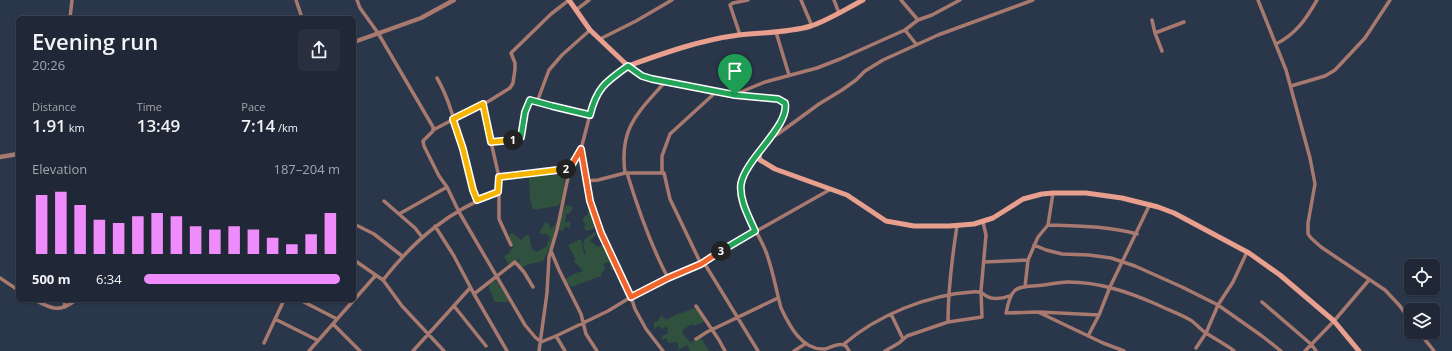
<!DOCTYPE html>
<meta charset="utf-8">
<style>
body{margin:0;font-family:"Open Sans",sans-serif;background:#28303f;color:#f1f3f6;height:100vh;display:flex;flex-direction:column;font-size:15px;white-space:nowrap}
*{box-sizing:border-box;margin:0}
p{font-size:13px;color:#a2a6ad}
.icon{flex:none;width:22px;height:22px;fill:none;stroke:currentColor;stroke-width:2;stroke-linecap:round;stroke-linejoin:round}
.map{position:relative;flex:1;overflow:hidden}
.details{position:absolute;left:16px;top:16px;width:340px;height:286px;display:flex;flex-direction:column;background:#202837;border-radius:6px;box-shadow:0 1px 3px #0004,0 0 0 1px #3d4452}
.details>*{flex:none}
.tools{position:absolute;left:1404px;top:259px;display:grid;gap:8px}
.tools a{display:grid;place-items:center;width:36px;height:36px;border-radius:6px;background:#202837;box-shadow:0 1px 3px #0004,0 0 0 1px #3d4452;font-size:20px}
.pin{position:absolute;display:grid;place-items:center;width:34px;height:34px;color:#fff;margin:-41px -17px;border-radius:50% 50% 50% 0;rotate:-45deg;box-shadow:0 0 4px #0007}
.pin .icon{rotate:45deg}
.km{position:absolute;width:20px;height:20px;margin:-10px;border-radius:50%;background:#222;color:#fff;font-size:11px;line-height:20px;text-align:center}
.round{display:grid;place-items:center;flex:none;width:42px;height:42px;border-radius:6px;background:#28303f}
.headline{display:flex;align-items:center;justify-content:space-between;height:68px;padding:0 16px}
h1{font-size:22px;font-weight:600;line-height:30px}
.stats{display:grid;grid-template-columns:repeat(3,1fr);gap:6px;height:68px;padding:4px 16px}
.stats div{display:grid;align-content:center}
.stats b{font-size:17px;font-weight:600}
.stats small{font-size:11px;font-weight:400}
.stats p{font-size:11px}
.chart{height:112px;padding:8px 16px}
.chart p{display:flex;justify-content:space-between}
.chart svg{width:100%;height:72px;margin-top:4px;stroke:#ed8cfa;stroke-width:6}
ul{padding:0 16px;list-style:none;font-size:13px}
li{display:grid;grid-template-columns:64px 48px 1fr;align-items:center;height:30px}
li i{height:10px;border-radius:5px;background:#ed8cfa}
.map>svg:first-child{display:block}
.green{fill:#30513d}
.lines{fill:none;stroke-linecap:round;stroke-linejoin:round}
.minor{stroke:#a7796f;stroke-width:3.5}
.tertiary{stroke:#a7796f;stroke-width:4.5}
.secondary{stroke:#e89f8e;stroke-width:5}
.split-1-casing{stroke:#fff;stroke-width:8}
.split-2-casing{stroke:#fff;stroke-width:8}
.split-3-casing{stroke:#fff;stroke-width:8}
.split-4-casing{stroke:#fff;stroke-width:8}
.split-1{stroke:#22a559;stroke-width:5}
.split-2{stroke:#f5b400;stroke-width:5}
.split-3{stroke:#f0652b;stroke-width:5}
.split-4{stroke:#22a559;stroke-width:5}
</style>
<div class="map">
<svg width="1452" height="351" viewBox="0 0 1452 351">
<rect width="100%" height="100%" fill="#2a3649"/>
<path class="green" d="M565,174L564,189L561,203L557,206L539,209H533L530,200L529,176Z
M566,205L573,207L570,213L566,214L565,223L570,221V228L565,226V228L561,231L559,228L561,227L559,226L558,224L561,223V216L563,213L562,211Z
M590,209L597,225L593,229L586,231L584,227L586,225L584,222L583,221V218L585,216H587V214Z
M545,222L548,223L551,229L556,223L557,224L550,247L543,261L526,265L522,268L519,264V258L514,262L508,264L504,256L509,253L513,247L509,234L513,233L521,240L526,235H529L532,249L536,252L546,247L550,237L546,234H539Z
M595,232L596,235L590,240L597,247L606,244L616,267L613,271L610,268V263L607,262L604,264L605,270L602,272L601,276L571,287L570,284L568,285L565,279L576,273L583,271L577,264L574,262L575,258L568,245L581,239L584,254L586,253L583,245L584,240Z
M496,280L509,302H494C494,295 489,292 489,285Z
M695,308L704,319V322L694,326L692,324L682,330L683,334L690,342L701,338L709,351H690L687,345L677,351L679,347L676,342L669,343L666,341L668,339L666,338L662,340L661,339L663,335H666L668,333V328L665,326V328L661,329L659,326L654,329V322L658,321L661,315L667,320L675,315Z"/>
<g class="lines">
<path class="minor" d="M296,0L302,18
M357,0L360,8L378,33L433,127V131L423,141L424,146L439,176L447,187L459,212L525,325L535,337L541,342L556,336L608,311L631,297L668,278C650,244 638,209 627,173
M801,0L812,26
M834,0L839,13
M901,0L918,20
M1258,0L1286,70L1310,158L1315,184L1308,223V234L1311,238L1321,247L1385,290L1400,306L1411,322
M576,10L589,0
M70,18L72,0
M1152,20L1155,33L1162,51
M905,30L916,44
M776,32L789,75
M1155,33L1184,22
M740,35L730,5L733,3L748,0
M600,39L636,21L672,0
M1276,44C1296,34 1306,19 1317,0
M437,78C459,116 460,161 477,200
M1291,86L1325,76L1335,70L1365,38L1390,0
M736,94L765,82L817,68L840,59L905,30L918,20L932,15L960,0
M537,102L590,115
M483,104L491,142
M433,130L489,101L510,88L513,83L515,69V63L511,53L512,52L551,14L569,0
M771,138L778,134L819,104L842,90L856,80L865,71L883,60L938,35L1033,0
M581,150L590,201L601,233L631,297L635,309L646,329L663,351
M758,154C753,161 746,169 743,177C734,203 758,230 766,252C773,270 776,290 781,308C789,325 802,351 825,349C832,347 839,342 846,346L849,351
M626,173H664L670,199L701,264L706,266L758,351
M662,173V156L670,134L716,92
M499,177L570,168
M586,181L598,180L625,173C619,127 638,113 665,82
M384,201L415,228L422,237
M399,214L447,187
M354,224L374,234L402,256
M1048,225C1078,226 1108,226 1137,234
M435,226L454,256L474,294L515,262L524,272L533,287
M957,226C952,258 948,290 948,322L982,317L981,291L986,235L983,222
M511,245L499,219V177L491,142L515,140L521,137L525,112L530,100L537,102L549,70L562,55L590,30
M1034,245L1046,250L1062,254L1089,255L1111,258L1135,266L1182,287L1218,305L1262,336L1281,351
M551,251L559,270L581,314L586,334L597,351
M354,260L383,280L402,306L444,351
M984,262L1028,260
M0,278L18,290
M668,278L701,264L714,255L831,189
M383,280C415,239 449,211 498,192
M1025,287L1028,260L1038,237L1048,225L1053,193
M474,294L507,351
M35,300C52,309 59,313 76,300
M64,300L65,307
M300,300L337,319
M1262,302L1312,345L1316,351
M454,306L486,346
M696,306L719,340L725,351
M1040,312L1099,315L1110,287L1150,204
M891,314L903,339
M275,319L317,340
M333,324L360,351
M1419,332L1434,351
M556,336L565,351
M1088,336L1099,315
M696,339L707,332L778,298
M264,343L284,300
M844,344C878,315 927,295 972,292C985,291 981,295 991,298C997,299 1004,298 1009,296
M1196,348L1206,333L1218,305L1233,282L1247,252
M309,351L376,275
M413,351L470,288
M539,351L547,293L549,257L557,230L570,168L581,149L592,107L599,91L608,80L628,66
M794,351L805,344
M885,351L899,343L907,336L948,322
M1124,351L1103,343L1038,312L1006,313C1012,283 1017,288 1044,285C1052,284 1060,282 1068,282C1100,282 1128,292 1156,304C1168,310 1181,314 1192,321C1197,325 1201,330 1206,333C1215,339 1225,344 1234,351
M1305,351L1334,321L1369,280"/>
<path class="tertiary" d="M354,42L421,18L454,0
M0,157L18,154"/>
<path class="secondary" d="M569,0L590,30L628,66L642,76L665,82L735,95L778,99C800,108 766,141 758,152L760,160L775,169L847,195L886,221L914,226H949L974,224L993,218L1023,199L1042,194L1053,193H1086L1122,198L1158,207L1174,213L1249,253L1280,275L1334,321L1359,351
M628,66C664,53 700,40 739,35C763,32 788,33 811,26C829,20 846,9 863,0"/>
</g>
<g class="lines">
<g class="split-1-casing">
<path id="split-1" d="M513,140L521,137L525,112L530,100L552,106L590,115C597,87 606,82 628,66L642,76L652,79L735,95"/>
</g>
<g class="split-2-casing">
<path id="split-2" d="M513,140L491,142L483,104L453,119L463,149L473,190L477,200L498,192L499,177L566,169"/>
</g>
<g class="split-3-casing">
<path id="split-3" d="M566,169L570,168L581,149L590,201L601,233L631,297L668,278L701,264L721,251"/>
</g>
<g class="split-4-casing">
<path id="split-4" d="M721,251L755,231C749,217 739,200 741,184C745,159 790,126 785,103L778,99L735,95"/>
</g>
<use href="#split-1" class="split-1"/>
<use href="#split-2" class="split-2"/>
<use href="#split-3" class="split-3"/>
<use href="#split-4" class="split-4"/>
</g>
</svg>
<div class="tools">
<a><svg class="icon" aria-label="locate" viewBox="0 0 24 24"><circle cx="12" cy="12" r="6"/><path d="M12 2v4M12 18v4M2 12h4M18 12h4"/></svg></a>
<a><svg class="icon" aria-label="layers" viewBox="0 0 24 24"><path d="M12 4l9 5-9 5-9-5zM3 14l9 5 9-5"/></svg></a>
</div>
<div class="pin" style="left:735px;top:95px;background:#1e9e55"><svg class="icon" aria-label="arrive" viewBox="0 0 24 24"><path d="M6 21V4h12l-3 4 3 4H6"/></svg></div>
<b class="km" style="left:513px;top:140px">1</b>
<b class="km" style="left:566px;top:169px">2</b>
<b class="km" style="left:721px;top:251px">3</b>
<section class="details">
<div class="headline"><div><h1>Evening run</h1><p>20:26</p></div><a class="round"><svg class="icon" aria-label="share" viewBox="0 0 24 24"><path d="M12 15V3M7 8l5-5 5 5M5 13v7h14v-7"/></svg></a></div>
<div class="stats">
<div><p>Distance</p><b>1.91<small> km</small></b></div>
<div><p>Time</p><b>13:49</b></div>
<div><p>Pace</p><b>7:14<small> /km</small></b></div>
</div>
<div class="chart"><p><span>Elevation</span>187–204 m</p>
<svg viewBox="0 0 160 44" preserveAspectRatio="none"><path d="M5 44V8M15 44V6M25 44V14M35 44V23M45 44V25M55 44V21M65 44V19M75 44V21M85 44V27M95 44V29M105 44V27M115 44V29M125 44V34M135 44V38M145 44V32M155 44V19"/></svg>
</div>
<ul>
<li><b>500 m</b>6:34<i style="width:100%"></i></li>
</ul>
</section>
</div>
